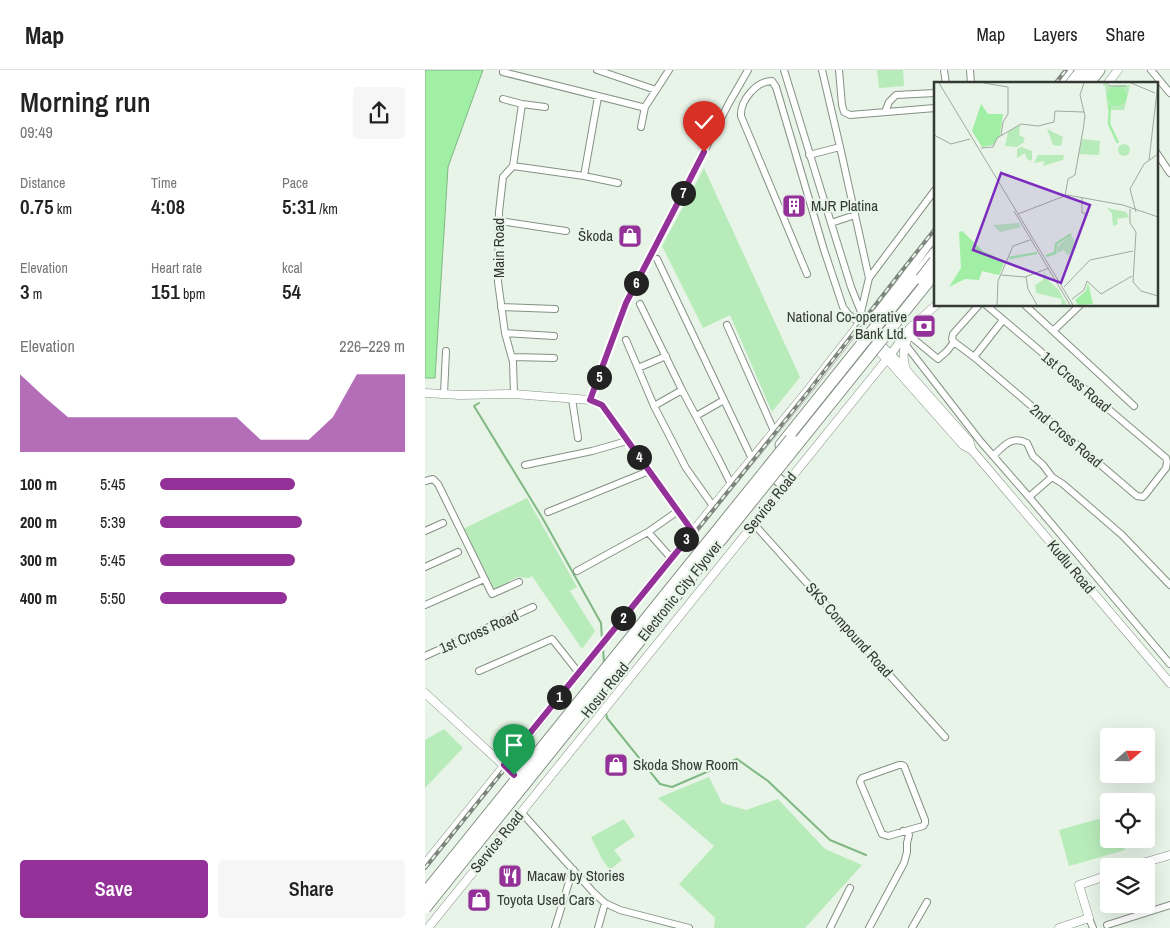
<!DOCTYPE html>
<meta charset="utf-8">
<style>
body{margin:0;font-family:"Archivo Narrow",sans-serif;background:#f6f6f6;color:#222;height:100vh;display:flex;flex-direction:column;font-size:19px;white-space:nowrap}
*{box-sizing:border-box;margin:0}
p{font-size:16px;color:#767676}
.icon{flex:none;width:28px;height:28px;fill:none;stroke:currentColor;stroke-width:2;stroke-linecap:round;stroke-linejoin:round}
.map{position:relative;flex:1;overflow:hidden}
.sheet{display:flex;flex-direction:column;background:#fff;width:425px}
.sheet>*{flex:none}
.needle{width:32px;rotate:70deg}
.fabs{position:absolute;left:675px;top:658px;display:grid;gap:10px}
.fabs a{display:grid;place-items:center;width:55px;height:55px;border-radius:5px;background:#fff;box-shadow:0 5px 20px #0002;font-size:25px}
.pin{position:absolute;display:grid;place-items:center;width:42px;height:42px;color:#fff;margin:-51px -21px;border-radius:50% 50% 50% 0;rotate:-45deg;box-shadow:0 0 5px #0007}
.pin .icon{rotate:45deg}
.km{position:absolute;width:25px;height:25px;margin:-12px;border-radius:50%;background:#222;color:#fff;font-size:14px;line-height:25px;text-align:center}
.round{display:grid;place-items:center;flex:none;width:52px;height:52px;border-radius:5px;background:#f6f6f6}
.headline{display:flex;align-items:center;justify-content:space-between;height:85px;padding:0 20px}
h1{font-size:28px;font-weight:600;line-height:38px}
.figures{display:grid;grid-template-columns:repeat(3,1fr);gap:8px;height:85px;padding:5px 20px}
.figures div{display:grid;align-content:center}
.figures b{font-size:21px;font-weight:600}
.figures small{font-size:14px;font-weight:400}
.figures p{font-size:14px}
.chart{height:140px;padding:10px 20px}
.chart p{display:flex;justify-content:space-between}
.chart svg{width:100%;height:90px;margin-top:5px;fill:#933199;opacity:.7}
.cta{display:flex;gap:10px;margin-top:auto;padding:10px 20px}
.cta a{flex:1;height:58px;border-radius:5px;background:#933199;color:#fff;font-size:20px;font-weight:600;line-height:58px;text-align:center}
.cta a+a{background:#f6f6f6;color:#222}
ul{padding:0 20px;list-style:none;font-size:16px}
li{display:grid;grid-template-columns:80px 60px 1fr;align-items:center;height:38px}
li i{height:12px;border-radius:6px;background:#933199}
header{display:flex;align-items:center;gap:30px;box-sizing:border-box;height:70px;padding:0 25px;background:#fff;border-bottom:1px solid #e0e0e0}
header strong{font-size:24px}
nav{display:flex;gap:28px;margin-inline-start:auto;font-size:18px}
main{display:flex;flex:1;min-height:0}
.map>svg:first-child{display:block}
.green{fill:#b8ebba}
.water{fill:#a1eea5;stroke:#80b883}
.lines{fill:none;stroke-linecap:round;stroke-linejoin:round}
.stream{stroke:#80b883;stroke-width:2}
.minor-casing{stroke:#859185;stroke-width:8}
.tertiary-casing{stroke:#859185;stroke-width:9}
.trunk-casing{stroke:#859185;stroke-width:13}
.motorway-casing{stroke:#859185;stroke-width:13}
.minor{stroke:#fff;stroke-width:6}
.tertiary{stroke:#fff;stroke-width:8}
.trunk{stroke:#fff;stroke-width:11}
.motorway{stroke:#fff;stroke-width:11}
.rail-casing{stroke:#7c847c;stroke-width:4}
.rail{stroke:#e7f4e7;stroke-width:2;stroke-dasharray:5.5;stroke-linecap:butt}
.motorway-bridge-casing{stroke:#859185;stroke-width:13;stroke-linecap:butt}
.motorway-bridge{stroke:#fff;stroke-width:11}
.route-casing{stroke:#fff;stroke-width:10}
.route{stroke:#933199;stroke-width:6}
.labels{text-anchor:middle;stroke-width:4.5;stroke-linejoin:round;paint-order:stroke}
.poi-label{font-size:15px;fill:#343934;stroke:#e7f4e7;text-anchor:start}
.street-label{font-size:15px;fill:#343934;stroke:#e7f4e7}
.inset-river{fill:none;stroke:#a1eea5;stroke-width:2.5}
.inset-road{fill:none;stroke:#9fa99f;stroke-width:1}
.view{fill:#7b2cbf;fill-opacity:0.15;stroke:#7b2cbf;stroke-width:2.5}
.inset-edge{fill:none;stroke:#343934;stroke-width:2.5}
</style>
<header>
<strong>Map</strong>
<nav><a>Map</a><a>Layers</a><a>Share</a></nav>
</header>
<main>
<section class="sheet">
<div class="headline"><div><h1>Morning run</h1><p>09:49</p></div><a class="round"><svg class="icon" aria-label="share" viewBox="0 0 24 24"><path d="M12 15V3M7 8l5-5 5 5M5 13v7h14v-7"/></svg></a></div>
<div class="figures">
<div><p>Distance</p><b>0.75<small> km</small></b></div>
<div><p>Time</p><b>4:08</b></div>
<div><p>Pace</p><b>5:31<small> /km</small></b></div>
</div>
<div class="figures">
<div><p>Elevation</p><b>3<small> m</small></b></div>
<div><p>Heart rate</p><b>151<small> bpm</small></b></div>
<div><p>kcal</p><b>54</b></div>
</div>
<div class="chart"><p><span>Elevation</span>226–229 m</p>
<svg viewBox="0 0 160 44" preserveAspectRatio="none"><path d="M0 44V6L10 17L20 27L30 27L40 27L50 27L60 27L70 27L80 27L90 27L100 38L110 38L120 38L130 27L140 6L150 6L160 6V44z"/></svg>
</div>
<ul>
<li><b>100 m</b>5:45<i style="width:55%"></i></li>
<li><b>200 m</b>5:39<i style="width:58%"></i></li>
<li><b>300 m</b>5:45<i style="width:55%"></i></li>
<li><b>400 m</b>5:50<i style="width:52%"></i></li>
</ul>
<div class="cta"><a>Save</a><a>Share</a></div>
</section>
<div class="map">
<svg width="745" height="858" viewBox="0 0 745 858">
<rect width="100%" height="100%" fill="#e7f4e7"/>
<path class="green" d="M452,0H478L479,16L454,18Z
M279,98L375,307L347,342L305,245L278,258L237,176Z
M102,428L152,517L145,521L170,561L157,579L107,506L104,508L92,507L69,520L38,459Z
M19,659L38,678L0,718V670Z
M284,707L297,733L321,740L353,729L400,779L437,795L380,858H289L290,848L254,814L289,776L233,728Z
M684,746V769H695L700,780L644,796L634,760Z
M199,749L210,766L189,780L197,790L185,800L177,789L166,767Z"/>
<path class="water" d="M0,0H58L23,97L10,308H0Z"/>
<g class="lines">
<path class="stream" d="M54,333L49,336L118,449L176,553L177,570
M178,578L179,593
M180,620L181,633
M181,643L182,648L235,714L247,717L312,689L343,711L405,770L441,785"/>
<g class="minor-casing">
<path id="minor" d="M172,0L231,20
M359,0L406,153L426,217L436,242
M397,0L415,77L444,208
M414,0L417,35L419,42L425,45L510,38
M519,0L521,14
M545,0L546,14
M726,0L745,23
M78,2L217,37H220
M78,29L97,34L120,37
M460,42L464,32L471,25L510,23
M216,57L220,37L244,0
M731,82L745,103
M384,85L415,77
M88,96L159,106L173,27
M159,106L193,113
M75,151L141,161
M406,153L430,145
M232,189L327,389
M382,204L316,46C315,31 331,11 347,11L351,17L399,180L418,237L423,244L435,253
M215,234L257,320L293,388L306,414
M600,235L709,336
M76,237L130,239
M436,242L444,208L510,120
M302,255L349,361
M628,261L655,235
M80,263L129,266
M484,265L513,289L522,281L529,272
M201,270L229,336L261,398L288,436
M529,272L549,287L712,426L718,427L720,425L741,398L742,392L741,388L561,235
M529,272L527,269L528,264L554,235
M480,274L556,372L604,427L745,594
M87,287L129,288
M549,287L578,250
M213,298L241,286
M19,324L21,281
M89,324L88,292L80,263L73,212L74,142L78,107L88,96L97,34
M147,329L153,368
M165,330L201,233L304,33L323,0
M229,336L257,320
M271,346L299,330
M568,386C579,376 586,365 602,373L608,386L618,395L627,407L638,414L697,465L745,515
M100,395L167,381L202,371
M0,411L8,409L13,414L67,524L94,512
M604,427L627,407
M123,442L224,401
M329,454L520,667
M0,461L18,453
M223,462L253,441
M0,497L33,482
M152,501L223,462L246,488
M0,535L59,509
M0,586L108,537
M54,601L127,569L154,603
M474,695H477L479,696L500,750V753L498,756L463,766L457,764L435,712L437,708Z
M96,742L169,823L180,833L195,840L264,858
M664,848L668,858
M682,855L745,835
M130,858L148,799
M173,858L180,833
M405,858L425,818
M444,858L479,793L482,782V773L484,765L483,763L478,761
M487,858L502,832"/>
</g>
<g class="tertiary-casing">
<path id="tertiary" d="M633,14L644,0
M682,14L693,0
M452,271L481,300L544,371L547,380
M448,276L462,289L538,375L547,380L558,393L745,613
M481,299C476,286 479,274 486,262
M0,323L35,325L89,324L165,330L177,335L268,462
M0,623L89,705
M0,794L306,414L383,320L435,253L453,242L475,214L510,165
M707,796L745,785
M3,858L466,284L485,258L511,235
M634,858L664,848L654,815L684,805"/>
</g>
<g class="trunk-casing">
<path id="trunk" d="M646,14L657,0
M356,375L510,183
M351,408L360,415"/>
</g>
<g class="motorway-casing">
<path id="motorway" d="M653,14L664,0
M663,14L674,0"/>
</g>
<use href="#minor" class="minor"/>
<use href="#tertiary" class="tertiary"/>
<use href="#trunk" class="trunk"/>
<use href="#motorway" class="motorway"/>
<g class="rail-casing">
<path id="rail" d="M630,14L641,0
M0,798L383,322L472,207L510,159"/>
</g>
<use href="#rail" class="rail"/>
<g class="motorway-bridge-casing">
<path id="motorway-bridge" d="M496,209L510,191
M0,823L366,369
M0,838L510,203"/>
</g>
<use href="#motorway-bridge" class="motorway-bridge"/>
</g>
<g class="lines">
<g class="route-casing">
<path id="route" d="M89,705L79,695L268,462L177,335L165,330L201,233L279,82"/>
</g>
<use href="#route" class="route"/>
</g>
<defs>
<g id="building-square" transform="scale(1.25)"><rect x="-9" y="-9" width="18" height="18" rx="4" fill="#933199" stroke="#e7f4e7"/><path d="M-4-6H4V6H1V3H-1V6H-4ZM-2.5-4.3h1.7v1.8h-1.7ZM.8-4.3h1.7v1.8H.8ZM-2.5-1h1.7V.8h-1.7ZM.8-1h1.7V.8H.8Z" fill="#fff"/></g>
<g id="shop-square" transform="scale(1.25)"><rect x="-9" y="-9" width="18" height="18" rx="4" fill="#933199" stroke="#e7f4e7"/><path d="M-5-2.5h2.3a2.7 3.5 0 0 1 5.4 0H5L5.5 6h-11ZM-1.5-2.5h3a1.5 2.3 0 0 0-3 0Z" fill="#fff"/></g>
<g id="bank-square" transform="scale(1.25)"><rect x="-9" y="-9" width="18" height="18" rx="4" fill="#933199" stroke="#e7f4e7"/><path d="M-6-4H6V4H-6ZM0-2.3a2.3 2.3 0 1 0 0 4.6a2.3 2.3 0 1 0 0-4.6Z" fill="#fff"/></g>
<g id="restaurant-square" transform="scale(1.25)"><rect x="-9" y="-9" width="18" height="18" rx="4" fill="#933199" stroke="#e7f4e7"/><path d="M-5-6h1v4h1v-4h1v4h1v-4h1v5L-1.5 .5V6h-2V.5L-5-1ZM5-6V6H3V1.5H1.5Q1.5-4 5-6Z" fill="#fff"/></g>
</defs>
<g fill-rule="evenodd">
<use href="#building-square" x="369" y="136"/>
<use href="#shop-square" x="205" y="166"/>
<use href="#bank-square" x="499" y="256"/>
<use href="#shop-square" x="191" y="695"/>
<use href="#restaurant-square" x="85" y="806"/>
<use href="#shop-square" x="54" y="830"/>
</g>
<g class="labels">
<g class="poi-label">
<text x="386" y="141">MJR Platina</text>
<text x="188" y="171" text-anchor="end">Škoda</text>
<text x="482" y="252" text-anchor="end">National Co-operative<tspan x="482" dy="17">Bank Ltd.</tspan></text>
<text x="208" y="700">Skoda Show Room</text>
<text x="102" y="811">Macaw by Stories</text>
<text x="72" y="835">Toyota Used Cars</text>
</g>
<g class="street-label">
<text transform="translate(74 178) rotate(-90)" y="5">Main Road</text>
<text transform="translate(651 312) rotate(40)" y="5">1st Cross Road</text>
<text transform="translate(641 366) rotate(40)" y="5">2nd Cross Road</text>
<text transform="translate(345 433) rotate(-51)" y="5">Service Road</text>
<text transform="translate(646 497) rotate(50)" y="5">Kudlu Road</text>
<text transform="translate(255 521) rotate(-51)" y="5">Electronic City Flyover</text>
<text transform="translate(424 560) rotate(48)" y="5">SKS Compound Road</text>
<text transform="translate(54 562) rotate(-24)" y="5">1st Cross Road</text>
<text transform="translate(180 620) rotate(-51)" y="5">Hosur Road</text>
<text transform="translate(72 772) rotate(-51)" y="5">Service Road</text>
</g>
</g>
<g transform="translate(509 12)">
<rect width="224" height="224" fill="#e7f4e7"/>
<path d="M171,1L174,4L196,3L190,28H174L171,4L168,2ZM86,43L85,53L91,56L89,61L83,65L71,64L74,50ZM113,47L129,55L127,64L119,63ZM148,57L166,59L165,73L145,72ZM184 68a6 6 0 1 1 12 0a6 6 0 1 1-12 0ZM87,65L98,69V79L93,77L91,71L83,76V67ZM104,73H130L129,78L109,84L110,79L100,81ZM173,126L192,130L195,135L183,137L184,142L179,144L178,132ZM85,141L87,145L66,150L59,143ZM137,153L143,163L138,171L133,173L130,168L123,171V165ZM110,190L116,200L124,207L133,223H127L128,217L102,211L101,203L109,198Z" fill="#b8ebba"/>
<path d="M173 14a10 10 0 1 1 20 0a10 10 0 1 1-20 0ZM47,22L54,32H69L66,53L59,63L48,65L38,49ZM28,149L49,169L71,179L65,193L48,189L45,198L31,197L15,205L27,186L25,150ZM154,201L159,222L144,223L141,218L152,209Z" fill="#a1eea5"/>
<path class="inset-river" d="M176,22L175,42L184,61M112,174L121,171L122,162L137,152M75,176L103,171"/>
<path class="inset-road" d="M5,1L139,223M50,1L74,5V32L69,40L67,54M172,1L176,4H192M197,1L221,11M0,53L17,62L36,57M47,66L59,65L63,56L87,42L104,44L120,40L121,29L150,30M215,78L224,1M131,114L134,97L141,93L149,48L151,34L146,13L150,1M148,115V131H151V138M196,127V141L202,150L199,200L207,209L224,214M80,129L136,223M202,130L196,107L210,82L224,72M84,132L133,113L189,123L224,135M67,193L91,195L115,186M92,195L94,207L103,223M130,205L156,178L199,169M138,217L150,208L153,199L167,212L198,194M63,223L64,199L79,164L96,158"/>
<path class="view" d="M67,91L156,123L127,201L39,168Z"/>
<rect width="224" height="224" class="inset-edge"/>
</g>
</svg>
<div class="fabs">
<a><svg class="needle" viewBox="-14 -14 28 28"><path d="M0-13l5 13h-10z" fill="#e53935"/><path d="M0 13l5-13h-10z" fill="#767676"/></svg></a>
<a><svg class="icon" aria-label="locate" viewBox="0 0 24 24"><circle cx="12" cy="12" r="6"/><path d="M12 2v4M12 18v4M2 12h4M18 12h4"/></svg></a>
<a><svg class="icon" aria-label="layers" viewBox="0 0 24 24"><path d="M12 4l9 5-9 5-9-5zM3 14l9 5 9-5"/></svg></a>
</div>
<div class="pin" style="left:89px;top:705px;background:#1e9e55"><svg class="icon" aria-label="arrive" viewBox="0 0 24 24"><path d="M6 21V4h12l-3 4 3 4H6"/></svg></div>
<div class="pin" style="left:279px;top:82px;background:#d93025"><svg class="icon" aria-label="check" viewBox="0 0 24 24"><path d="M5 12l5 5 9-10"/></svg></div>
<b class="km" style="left:134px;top:627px">1</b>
<b class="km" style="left:198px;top:548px">2</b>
<b class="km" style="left:261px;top:469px">3</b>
<b class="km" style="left:214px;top:387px">4</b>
<b class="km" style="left:174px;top:307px">5</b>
<b class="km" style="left:211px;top:213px">6</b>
<b class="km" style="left:258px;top:123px">7</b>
</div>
</main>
